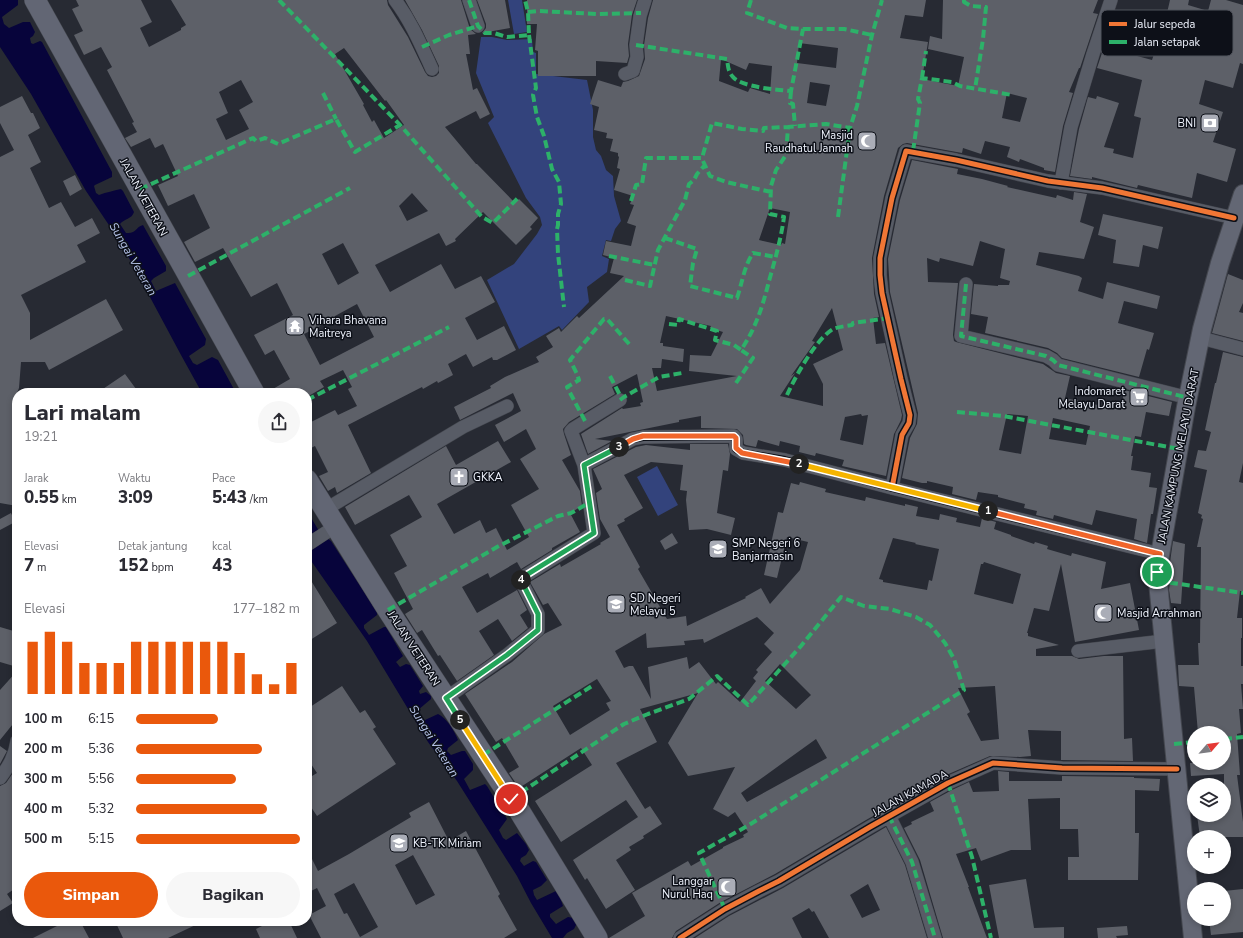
<!DOCTYPE html>
<html lang="id">
<meta charset="utf-8">
<style>
body{margin:0;font-family:"Nunito Sans",sans-serif;background:#f7f7f7;color:#2b2b33;height:100vh;display:flex;flex-direction:column;font-size:15px;white-space:nowrap}
*{box-sizing:border-box;margin:0}
p{font-size:13px;color:#7c7c81}
.icon{flex:none;width:22px;height:22px;fill:none;stroke:currentColor;stroke-width:2;stroke-linecap:round;stroke-linejoin:round}
.map{position:relative;flex:1;overflow:hidden}
.drawer{position:absolute;left:12px;top:388px;width:300px;height:538px;display:flex;flex-direction:column;background:#fff;border-radius:16px;box-shadow:0 2px 6px #0003}
.drawer>*{flex:none}
.needle{width:26px;rotate:62deg}
.tools{position:absolute;left:1187px;top:726px;display:grid;gap:8px}
.tools a{display:grid;place-items:center;width:44px;height:44px;border-radius:50%;background:#fff;box-shadow:0 2px 6px #0003;font-size:20px}
.pin{position:absolute;display:grid;place-items:center;width:34px;height:34px;color:#fff;margin:-17px;border:2px solid #fff;border-radius:50%;box-shadow:0 1px 4px #0007}
.km{position:absolute;width:20px;height:20px;margin:-10px;border-radius:50%;background:#222;color:#fff;font-size:11px;line-height:20px;text-align:center}
.round{display:grid;place-items:center;flex:none;width:42px;height:42px;border-radius:21px;background:#f7f7f7}
.head{display:flex;align-items:center;justify-content:space-between;height:68px;padding:0 12px}
h1{font-size:22px;font-weight:800;line-height:30px}
.metrics{display:grid;grid-template-columns:repeat(3,1fr);gap:6px;height:68px;padding:4px 12px}
.metrics div{display:grid;align-content:center}
.metrics b{font-size:17px;font-weight:800}
.metrics small{font-size:11px;font-weight:400}
.metrics p{font-size:11px}
.chart{height:112px;padding:8px 12px}
.chart p{display:flex;justify-content:space-between}
.chart svg{width:100%;height:72px;margin-top:4px;stroke:#ea580c;stroke-width:6}
.primary-button{display:flex;gap:8px;margin-top:auto;padding:8px 12px}
.primary-button a{flex:1;height:46px;border-radius:24px;background:#ea580c;color:#fff;font-size:16px;font-weight:800;line-height:46px;text-align:center}
.primary-button a+a{background:#f7f7f7;color:#2b2b33}
ul{padding:0 12px;list-style:none;font-size:13px}
li{display:grid;grid-template-columns:64px 48px 1fr;align-items:center;height:30px}
li i{height:10px;border-radius:5px;background:#ea580c}
.map>svg:first-child{display:block}
.green{fill:#33437c}
.water{fill:#07043b}
.building{fill:#5d6068;fill-rule:evenodd}
.lines{fill:none;stroke-linecap:round;stroke-linejoin:round}
.street-casing{stroke:#44474f;stroke-width:14}
.secondary-casing{stroke:#44474f;stroke-width:20}
.primary-casing{stroke:#44474f;stroke-width:22}
.street{stroke:#585c66;stroke-width:13}
.secondary{stroke:#636774;stroke-width:18}
.primary{stroke:#626674;stroke-width:21}
.quiet{stroke:#2db169;stroke-width:4;stroke-dasharray:8 4;stroke-linecap:butt}
.cycleway-casing{stroke:#0d1018;stroke-width:8}
.cycleway{stroke:#f07635;stroke-width:5}
.split-1-casing{stroke:#fff;stroke-width:8}
.split-2-casing{stroke:#fff;stroke-width:8}
.split-3-casing{stroke:#fff;stroke-width:8}
.split-4-casing{stroke:#fff;stroke-width:8}
.split-5-casing{stroke:#fff;stroke-width:8}
.split-6-casing{stroke:#fff;stroke-width:8}
.split-1{stroke:#f0652b;stroke-width:5}
.split-2{stroke:#f5b400;stroke-width:5}
.split-3{stroke:#f0652b;stroke-width:5}
.split-4{stroke:#22a559;stroke-width:5}
.split-5{stroke:#22a559;stroke-width:5}
.split-6{stroke:#f5b400;stroke-width:5}
.labels{text-anchor:middle;stroke-width:3;stroke-linejoin:round;paint-order:stroke}
.poi-label{font-size:11px;fill:#f0f4fe;stroke:#0d1018;text-anchor:start}
.street-label{font-size:11px;fill:#f0f4fe;stroke:#0d1018}
.water-label{font-size:12px;font-style:italic;fill:#b9c7ed;stroke:#0d1018}
.key{fill:#0d1018;stroke:#51545d;stroke-width:1}
.key-label{font-size:11px;fill:#f0f4fe}
</style>
<div class="map">
<svg width="1243" height="938" viewBox="0 0 1243 938">
<rect width="100%" height="100%" fill="#272a33"/>
<path class="green" d="M508,0H522L527,32L514,34Z
M481,37H492L507,40L532,39L533,52L536,53V74L587,80L593,110V137L596,150L601,156L606,170L613,176L614,196L621,221L615,229L611,241L606,240L602,256L609,259L607,272L587,287L589,302L562,330L559,326L519,349L487,280L514,264L537,234L542,225L540,217L526,198L488,123L494,117L476,73Z
M657,466L678,505L658,516L637,477Z"/>
<path class="water" d="M0,0H18V5L2,17L4,24L9,28L23,22H30L35,32L33,36L30,38L31,43L33,44L40,41L42,42L112,172V177L95,185L94,186L96,193L99,195C107,192 113,191 121,189L123,191L134,212C132,219 124,219 120,224L126,233C137,234 135,227 143,225L166,266V271L154,278L151,281L156,291L175,283L206,339L205,345L189,356L193,363L197,365L212,357L218,360L236,393H202L181,355L121,243L86,191L31,94L0,47Z
M307,504L310,510L309,514L323,538L325,537L331,541L377,612V615L364,625V628L369,635L384,627H386L403,656L396,662L400,667L406,664L410,665L423,686L419,691L420,694L426,692L431,696V699L418,710L423,719L425,720L438,714C447,718 455,732 458,740L448,748L447,751L451,755L462,751H465L473,764V770L464,779L470,790L485,784L487,786L507,819L499,830L503,838L506,840L517,833L526,844L529,850L526,855L521,858L520,861L524,866L533,861L536,862L547,880L541,886L533,890L534,895L537,900L556,891L560,897L563,906L550,914V917L556,924L568,917L574,918L577,923L574,929L567,933L563,938H552L531,903L517,876L457,781L428,742L367,641L307,555Z"/>
<path class="building" d="M76,0H141L152,22L140,28L149,47L181,30V28L186,25L171,0H387L388,5L408,37L425,72L428,76L432,77L436,76L439,73V66L422,30L405,0H461L470,29L476,34L468,35L470,54H466L473,90L477,88L490,114L480,119L476,111L445,127L476,164H477L515,203L519,199L538,218L530,227L532,229L516,245L483,212L455,239L456,241L446,246L439,233L375,265L390,292L441,264L455,289L481,276L495,302L465,318L477,340L504,326L516,350L497,360H493L492,357L473,367L466,354L448,364L453,375L438,383L437,381L423,389L422,387L348,425L371,473L337,493L335,487L328,491L319,476L328,472L315,446L311,448L307,441V424L335,410L338,415L357,406L348,389L352,387L343,370L320,381L324,387L307,397V393H266L290,379L274,350L265,355L254,335L293,315L277,283L251,297L223,248L195,262L184,242L210,228L194,194L168,206L158,185L178,176L163,144L155,148L150,138L131,147L125,138L137,132L132,123L134,122L107,70L112,67L101,47L84,55L74,35L83,31L72,9L79,6ZM344,48L385,101L386,100L404,125L384,138L374,120L372,122L363,105L364,104L335,54ZM241,80L253,102L239,110L249,129L226,140L216,119L228,113L219,92ZM412,193L428,211L407,221L399,206ZM343,243L359,273L338,285L322,254ZM357,304L374,337L320,365L304,334L336,318L335,316Z
M477,0H505L510,28L482,33L486,28V24Z
M527,0H637L632,15L628,44L629,56L627,63L596,61V76H538V51L535,50L537,24H527Z
M653,0H926L923,17L905,15L900,38L928,42L922,79L958,86L964,57L928,49L930,36L942,39L943,0H1098L1093,13L1098,14L1080,68H1079L1069,92L1073,93L1063,126L1055,172L1044,170V168L1020,159L1019,162L1007,157L1010,147L985,141L981,154L963,148L962,153L907,143L903,144L898,148L884,196L872,258L874,294L879,317L873,318L876,344L885,343L902,415L901,420L894,434L886,476L842,466L844,460L816,453L815,456L799,452L800,446L780,441L779,446L758,440L756,447L746,445L744,444L743,435L737,429L701,428V416L679,420V422L595,439L612,441L588,454L581,434L622,408L623,409L641,406L640,403L643,402L637,374L612,387L615,394L569,422L563,429L564,434L571,455L562,460L580,491L582,506L570,513L580,532L552,548V550L521,569L517,562L490,578L488,573L462,587L477,613L517,590L527,610L520,615L528,628L512,641L498,619L479,631L494,655L457,681L440,655L438,656L422,630L417,633L405,614L413,609L394,573L407,566L390,535L422,517L409,495L355,525L345,507L446,446L456,465L498,441L511,462L437,504L454,534L480,520L486,533L496,528L507,550L529,537L511,505L539,489L520,459L536,449L526,429L504,442L495,425L521,411L513,393L460,420L454,407L491,388L490,386L505,377L539,362L536,357L553,347L546,336L559,328L561,332L577,316L579,318L624,276L610,273L614,258L603,255L606,241L631,246L636,226L627,223L634,205L630,204L633,196L614,190L620,169L617,168L619,157L618,156V153L610,151L613,139L606,138L607,133L594,130L599,107L590,104L598,80L621,87L623,82L628,81L639,76L645,59L644,45L648,18ZM799,43L838,48L836,68L797,63ZM721,59L746,70L749,63L772,66L770,94L750,88L748,92L719,81ZM810,82L830,85L826,106L807,103ZM1007,93L1027,98L1020,122L1002,118ZM770,208L790,212L785,244L782,243L781,245L759,240ZM832,308L843,350L813,364L823,384V406L780,396L795,373L791,376L815,342L812,341ZM666,316L711,326L710,328L723,332L711,356L690,355L689,371L737,376L657,391L652,368H661L662,359L683,362L684,349L663,346V343H660ZM861,414L862,416L868,415L863,445L840,440L845,417Z
M1170,0H1189L1188,5L1208,11L1211,0H1226L1243,5V64L1240,63L1233,88L1205,80L1199,104L1223,112L1213,142L1236,149L1227,182L1197,173L1192,198L1138,185L1137,188L1092,177V179L1070,176L1079,129L1088,97L1096,99L1097,96L1119,103L1104,147L1114,149L1113,153L1133,158L1141,118L1134,116L1142,80L1097,68L1104,47L1152,60L1158,42L1191,52L1200,21L1167,13Z
M22,96L31,113H33L40,128L28,135L41,162L30,168L49,208L61,202L75,227L92,218L100,233L77,245L86,262L21,295L30,313V340L106,299L123,330L49,370L45,362H21L19,388L17,393V506L0,503V157L14,150L0,123V107Z
M912,160L958,169L957,174L982,179L1008,186L1007,187L1056,198L1057,195L1073,200L1074,192L1087,194L1080,222L1094,227L1084,259L1039,252L1036,265L1079,276L1082,278L1078,291L1103,299L1107,282L1160,296L1157,309L1124,301L1118,323L1154,333L1149,350L1147,349L1139,377L1062,358L1057,353L1048,348L985,333L988,317L971,314L974,284L998,286V285H1009L1010,281L1000,278L1005,249L980,241L973,266L940,258L939,262L927,258L928,282L958,283L953,335L954,341L956,342L1043,364L1056,373L1070,376L1065,398L1121,410L1124,390L1172,402L1169,416L1146,412L1141,437L1135,436L1131,456H1133L1131,470L1151,473L1149,487L1157,488L1153,514H1151L1147,543L1134,539L1137,519L1096,510L1092,525L1054,515L1053,519L1036,515L1037,511L1024,508L1025,504L998,497V495L978,492L976,500L952,494L953,487L927,481V483H922L902,478L910,438L917,424L918,413L890,292L888,259L900,200ZM1007,414L1028,416L1021,454L999,450ZM1053,418L1090,426L1086,445L1049,439Z
M75,175L82,189L70,196L63,181Z
M1103,214L1163,227L1158,249L1143,245L1139,267L1113,263L1116,240L1098,235Z
M1228,274L1243,280V303L1239,312L1243,313V341L1212,333Z
M1223,352L1243,357V463L1239,482L1243,483V591H1240L1237,618H1242V638H1241V666H1243V684H1241L1243,709H1239L1241,733L1237,734L1240,775H1237L1243,822V837H1200L1197,815H1224V774L1191,776L1190,763H1224V733H1198L1194,687L1179,686L1178,665H1199L1198,643H1200L1201,547H1197L1203,519L1201,518L1202,515L1198,513L1207,470L1194,467L1198,450L1206,451L1211,432L1205,430L1215,383H1216Z
M125,374L139,393H97Z
M690,444H728L730,454L728,471L723,470L717,513L735,518L731,535L707,529L689,530L686,500L687,491L680,490L683,465L651,462L624,475L643,508L624,519L625,521L617,525L640,567L638,569L667,619L686,616L687,626L746,598L745,597L761,588L770,604L800,570L808,542L787,537L777,578L764,575L778,512L783,513L791,483L799,485L800,482L826,489L825,492L865,501L866,497L905,506V504L918,507L916,516L939,520L940,514L957,518L956,522L980,527L982,518L996,522L994,529L1011,535V536L1034,544L1035,542L1048,546L1047,549L1071,556L1072,553L1106,562L1101,589L1130,583L1139,630L1075,642L1061,564L1049,611L1034,608L1027,633H1028V636L1059,645L1036,649V656H1072L1079,659L1104,656H1123L1124,739L1132,738L1133,761L1061,760V731L1028,730L1031,756L1020,757L990,756L944,776L866,820L775,874L721,902L676,931L672,938H609L645,916L632,893L688,861L691,866L723,848V847L744,837L743,835L748,832L735,812L728,817L713,809L735,767L688,776L668,743L698,693L640,709L657,742L616,763L645,809L650,806L662,824L643,836L644,838L629,847L631,850L616,860L635,890L606,909L587,878L585,880L573,860L638,817L626,800L561,842L535,801L592,765L581,748L519,788L509,773L519,767L502,738L496,742L465,694L512,662L544,634L562,625L548,603L543,605L530,582L560,564L561,567L601,544L600,543L610,537L600,519L596,493L602,489L593,469L636,447L646,445L690,450ZM893,538L916,543L915,544L939,549L932,581L929,580L927,590L883,582V580L879,579ZM984,562L1021,574L1013,604L974,594L981,564H983ZM757,617L774,633L764,644L772,652L756,670L758,672L753,678L756,681L740,702L718,682L716,684L699,662L689,669L687,657L648,667L651,699L633,666H629L624,668L615,651L646,633L647,648L685,645L684,641L703,639L704,643ZM780,664L811,695L796,709L765,681ZM597,679L611,701L606,703L610,710L570,735L553,706ZM995,686L999,739L981,741L967,714L970,712L958,688ZM816,739L827,758L747,802L741,793Z
M11,513L15,522L0,530V519Z
M672,533L678,543L665,550L660,541Z
M1173,541L1185,544L1181,604L1171,603L1169,590L1170,580L1168,579V576Z
M307,574L337,623L307,642Z
M0,627L17,632V667L0,662Z
M17,671V719L0,740V690Z
M342,686L360,713L365,710L376,727L373,729L396,764L317,816L307,801V779L317,773L307,758V709Z
M0,746L7,751L0,764Z
M17,767V887L7,894L13,903L0,911V786L6,783Z
M998,771L1009,772V781H1062V776L1134,777V778L1160,779L1159,791L1135,790V833H1139L1138,880H1068V857H1079L1078,829H1060V798L1028,799L1031,850H1011L981,861L976,848L956,854L969,887H968L987,938H943L920,860L904,828L912,824L911,822L934,811L930,802L952,790L969,782L973,792L999,791Z
M429,802L449,841L466,831L500,894L498,896L517,930L504,938H321L309,915L326,906L317,888L307,893V849L318,871L349,854L411,817L409,813ZM413,855L435,895L416,905L395,865ZM354,883L378,927L360,937L347,913L344,914L334,894Z
M886,827L905,865L927,938H829L814,911L812,912L809,908L792,918L802,938H695L729,916L783,888ZM868,884L880,910L862,918L850,895Z
M1026,879L1034,928L1064,927V938H999L989,885Z
M1243,889V932L1211,935L1209,919H1224V891Z
M67,921H80L89,938H33Z
M115,921H204L168,938H123Z
M272,921H289L297,938H260L256,929Z
M1127,926L1128,935L1116,936L1117,938H1098L1097,928Z"/>
<g class="lines">
<g class="street-casing">
<path id="street" d="M395,0C411,21 421,45 432,69
M469,0L478,26
M625,74L633,71L637,57L636,45L640,16L645,0
M1061,183L1071,127L1093,54L1111,0
M966,284L961,336L1046,356L1053,360L1058,365L1189,398
M1201,338L1243,349
M584,465L633,439L643,437L734,436L736,439V449L743,453L785,460L892,488L1160,554
M892,488L902,435L909,423L910,415L901,379L882,293L880,275V258L892,198L906,151L956,160L1048,181L1102,188L1234,218
M326,509L463,427L507,406
M307,545L336,526
M1078,651L1164,641
M446,698L507,655L538,630V614L520,579L594,533L584,465L571,431L573,429L620,400
M0,778C9,766 15,756 17,741
M889,816L912,862L935,938
M680,938L725,909L759,891L779,881L870,827L948,783L993,763L1062,768L1177,769"/>
</g>
<g class="secondary-casing">
<path id="secondary" d="M1193,938L1157,572L1186,407L1202,329L1220,263L1243,194"/>
</g>
<g class="primary-casing">
<path id="primary" d="M35,0L254,393
M307,480L388,610L517,807L597,938"/>
</g>
<use href="#street" class="street"/>
<use href="#secondary" class="secondary"/>
<use href="#primary" class="primary"/>
<path class="quiet" d="M279,0L400,125L482,217L493,223L520,196
M469,0L478,26L485,33H494L507,37L529,35L528,12L525,0
M751,0L747,13L787,28L803,29H844L872,35
M964,0V2L971,6L986,7L983,39L975,89
M528,12L539,11L596,14L641,13
M529,35L536,88L533,95L537,117L544,136L552,169L559,182L561,204L558,214V225L557,229L558,254L564,307
M636,45L727,59C728,66 728,72 733,77C741,87 778,90 791,91L803,29
M422,47L449,35L478,26
M922,78L926,51
M791,91L790,103L793,104L795,126
M323,93L336,119
M913,151L920,103L918,99L922,78L952,82L960,86L1012,95
M703,161L710,176L726,182L771,192
M140,189L253,138L256,141L265,138L278,144L336,119L355,152L400,125
M631,201L636,185L642,184L646,158H702L712,123L742,129L763,131L764,128L788,127
M838,217L850,128L857,106L872,35L882,0
M665,238L697,249L693,263L690,286L737,298C742,284 744,266 753,253L776,257
M609,256L655,265
M188,276L350,188
M625,280L650,286L658,250L685,200L689,184L694,180L697,174L704,166
M966,284L961,336L1046,356L1053,360L1058,365L1189,398
M669,324L678,325L679,319L717,331L715,340L734,345L741,350C756,328 763,305 769,281C775,260 781,239 784,217L770,214L771,186L776,170L786,155L788,127L826,124L850,128
M610,376L622,399
M736,383L753,358L741,350
M787,395C795,377 816,339 833,329C838,327 846,326 852,325L853,323L889,318
M307,400L449,327
M620,400L624,397L659,377L682,373
M957,412L1003,416L1179,449
M585,421L567,387L579,380L577,374L570,360L604,319H607L630,345
M1158,581L1243,593
M388,610L497,547L558,516L571,513L589,503
M1224,739L1243,737
M1174,744L1194,742
M483,755L592,686
M948,783L972,857L991,938
M511,799L624,724L648,714L689,699L717,676L748,705L801,646L841,597L864,606L890,609L916,617L930,625L945,643L954,659L964,690L749,825L699,853L725,909
M889,816L912,862L935,938"/>
<g class="cycleway-casing">
<path id="cycleway" d="M584,465L633,439L643,437L734,436L736,439V449L743,453L785,460L892,488L1160,554
M892,488L902,435L909,423L910,415L901,379L882,293L880,275V258L892,198L906,151L956,160L1048,181L1102,188L1234,218
M680,938L725,909L759,891L779,881L870,827L948,783L993,763L1062,768L1177,769"/>
</g>
<use href="#cycleway" class="cycleway"/>
</g>
<g class="lines">
<g class="split-1-casing">
<path id="split-1" d="M988,511L1160,554L1157,572"/>
</g>
<g class="split-2-casing">
<path id="split-2" d="M799,464L988,511"/>
</g>
<g class="split-3-casing">
<path id="split-3" d="M619,447L633,439L643,436H734L736,438V448L742,453L799,464"/>
</g>
<g class="split-4-casing">
<path id="split-4" d="M521,580L520,579L594,533L584,465L619,447"/>
</g>
<g class="split-5-casing">
<path id="split-5" d="M460,720L446,698L507,655L538,630V614L521,580"/>
</g>
<g class="split-6-casing">
<path id="split-6" d="M460,720L511,799"/>
</g>
<use href="#split-1" class="split-1"/>
<use href="#split-2" class="split-2"/>
<use href="#split-3" class="split-3"/>
<use href="#split-4" class="split-4"/>
<use href="#split-5" class="split-5"/>
<use href="#split-6" class="split-6"/>
</g>
<defs>
<g id="bank-square" transform="scale(1)"><rect x="-9" y="-9" width="18" height="18" rx="4" fill="#aaadb7" stroke="#0d1018"/><path d="M-6-4H6V4H-6ZM0-2.3a2.3 2.3 0 1 0 0 4.6a2.3 2.3 0 1 0 0-4.6Z" fill="#fff"/></g>
<g id="mosque-square" transform="scale(1)"><rect x="-9" y="-9" width="18" height="18" rx="4" fill="#aaadb7" stroke="#0d1018"/><path d="M3.5-4.9A6 6 0 1 0 3.5 4.9A5 5 0 1 1 3.5-4.9Z" fill="#fff"/></g>
<g id="temple-square" transform="scale(1)"><rect x="-9" y="-9" width="18" height="18" rx="4" fill="#aaadb7" stroke="#0d1018"/><path d="M0-6L5-2H3V0L6.5 2.5H4V6H1.5V3h-3V6H-4V2.5H-6.5L-3 0V-2H-5Z" fill="#fff"/></g>
<g id="supermarket-square" transform="scale(1)"><rect x="-9" y="-9" width="18" height="18" rx="4" fill="#aaadb7" stroke="#0d1018"/><path d="M-6-5.5h2.5l.6 2H6L4.5 2H-2.5L-4.4-4H-6ZM-1.5 3.2a1.3 1.3 0 1 0 .1 0ZM3 3.2a1.3 1.3 0 1 0 .1 0Z" fill="#fff"/></g>
<g id="church-square" transform="scale(1)"><rect x="-9" y="-9" width="18" height="18" rx="4" fill="#aaadb7" stroke="#0d1018"/><path d="M-1.2-6h2.4v3.5h3.3v2.4h-3.3V6h-2.4V-.1h-3.3v-2.4h3.3Z" fill="#fff"/></g>
<g id="school-square" transform="scale(1)"><rect x="-9" y="-9" width="18" height="18" rx="4" fill="#aaadb7" stroke="#0d1018"/><path d="M0-5L7-2L0 1L-7-2ZM-4 1L0 2.5L4 1V4Q0 6-4 4Z" fill="#fff"/></g>
</defs>
<g fill-rule="evenodd">
<use href="#bank-square" x="1210" y="123"/>
<use href="#mosque-square" x="867" y="141"/>
<use href="#temple-square" x="295" y="326"/>
<use href="#supermarket-square" x="1139" y="397"/>
<use href="#church-square" x="459" y="477"/>
<use href="#school-square" x="718" y="549"/>
<use href="#school-square" x="616" y="604"/>
<use href="#mosque-square" x="1103" y="613"/>
<use href="#school-square" x="399" y="843"/>
<use href="#mosque-square" x="727" y="887"/>
</g>
<g class="labels">
<g class="poi-label">
<text x="1196" y="127" text-anchor="end">BNI</text>
<text x="853" y="139" text-anchor="end">Masjid<tspan x="853" dy="13">Raudhatul Jannah</tspan></text>
<text x="309" y="324">Vihara Bhavana<tspan x="309" dy="13">Maitreya</tspan></text>
<text x="1125" y="395" text-anchor="end">Indomaret<tspan x="1125" dy="13">Melayu Darat</tspan></text>
<text x="473" y="481">GKKA</text>
<text x="732" y="547">SMP Negeri 6<tspan x="732" dy="13">Banjarmasin</tspan></text>
<text x="630" y="602">SD Negeri<tspan x="630" dy="13">Melayu 5</tspan></text>
<text x="1117" y="617">Masjid Arrahman</text>
<text x="413" y="847">KB-TK Miriam</text>
<text x="713" y="885" text-anchor="end">Langgar<tspan x="713" dy="13">Nurul Haq</tspan></text>
</g>
<g class="street-label">
<text transform="translate(144 197) rotate(61)" y="4">JALAN VETERAN</text>
<text transform="translate(1178 456) rotate(-79)" y="4">JALAN KAMPUNG MELAYU DARAT</text>
<text transform="translate(414 648) rotate(57)" y="4">JALAN VETERAN</text>
<text transform="translate(910 793) rotate(-29)" y="4">JALAN KAMADA</text>
</g>
<g class="water-label">
<text transform="translate(133 259) rotate(60)" y="4">Sungai Veteran</text>
<text transform="translate(434 741) rotate(58)" y="4">Sungai Veteran</text>
</g>
</g>
<rect x="1101" y="10" width="132" height="46" rx="6" class="key"/>
<rect x="1109" y="22" width="18" height="4" fill="#f07635"/>
<rect x="1109" y="40" width="18" height="4" fill="#2db169"/>
<g class="key-label">
<text x="1134" y="28">Jalur sepeda</text>
<text x="1134" y="46">Jalan setapak</text>
</g>
</svg>
<div class="tools">
<a><svg class="needle" viewBox="-14 -14 28 28"><path d="M0-13l5 13h-10z" fill="#e53935"/><path d="M0 13l5-13h-10z" fill="#7c7c81"/></svg></a>
<a><svg class="icon" aria-label="layers" viewBox="0 0 24 24"><path d="M12 4l9 5-9 5-9-5zM3 14l9 5 9-5"/></svg></a>
<a>+</a>
<a>−</a>
</div>
<div class="pin" style="left:1157px;top:572px;background:#1e9e55"><svg class="icon" aria-label="arrive" viewBox="0 0 24 24"><path d="M6 21V4h12l-3 4 3 4H6"/></svg></div>
<div class="pin" style="left:511px;top:799px;background:#d93025"><svg class="icon" aria-label="check" viewBox="0 0 24 24"><path d="M5 12l5 5 9-10"/></svg></div>
<b class="km" style="left:988px;top:511px">1</b>
<b class="km" style="left:799px;top:464px">2</b>
<b class="km" style="left:619px;top:447px">3</b>
<b class="km" style="left:521px;top:580px">4</b>
<b class="km" style="left:460px;top:720px">5</b>
<section class="drawer">
<div class="head"><div><h1>Lari malam</h1><p>19:21</p></div><a class="round"><svg class="icon" aria-label="share" viewBox="0 0 24 24"><path d="M12 15V3M7 8l5-5 5 5M5 13v7h14v-7"/></svg></a></div>
<div class="metrics">
<div><p>Jarak</p><b>0.55<small> km</small></b></div>
<div><p>Waktu</p><b>3:09</b></div>
<div><p>Pace</p><b>5:43<small> /km</small></b></div>
</div>
<div class="metrics">
<div><p>Elevasi</p><b>7<small> m</small></b></div>
<div><p>Detak jantung</p><b>152<small> bpm</small></b></div>
<div><p>kcal</p><b>43</b></div>
</div>
<div class="chart"><p><span>Elevasi</span>177–182 m</p>
<svg viewBox="0 0 160 44" preserveAspectRatio="none"><path d="M5 44V12M15 44V6M25 44V12M35 44V25M45 44V25M55 44V25M65 44V12M75 44V12M85 44V12M95 44V12M105 44V12M115 44V12M125 44V19M135 44V32M145 44V38M155 44V25"/></svg>
</div>
<ul>
<li><b>100 m</b>6:15<i style="width:50%"></i></li>
<li><b>200 m</b>5:36<i style="width:77%"></i></li>
<li><b>300 m</b>5:56<i style="width:61%"></i></li>
<li><b>400 m</b>5:32<i style="width:80%"></i></li>
<li><b>500 m</b>5:15<i style="width:100%"></i></li>
</ul>
<div class="primary-button"><a>Simpan</a><a>Bagikan</a></div>
</section>
</div>
